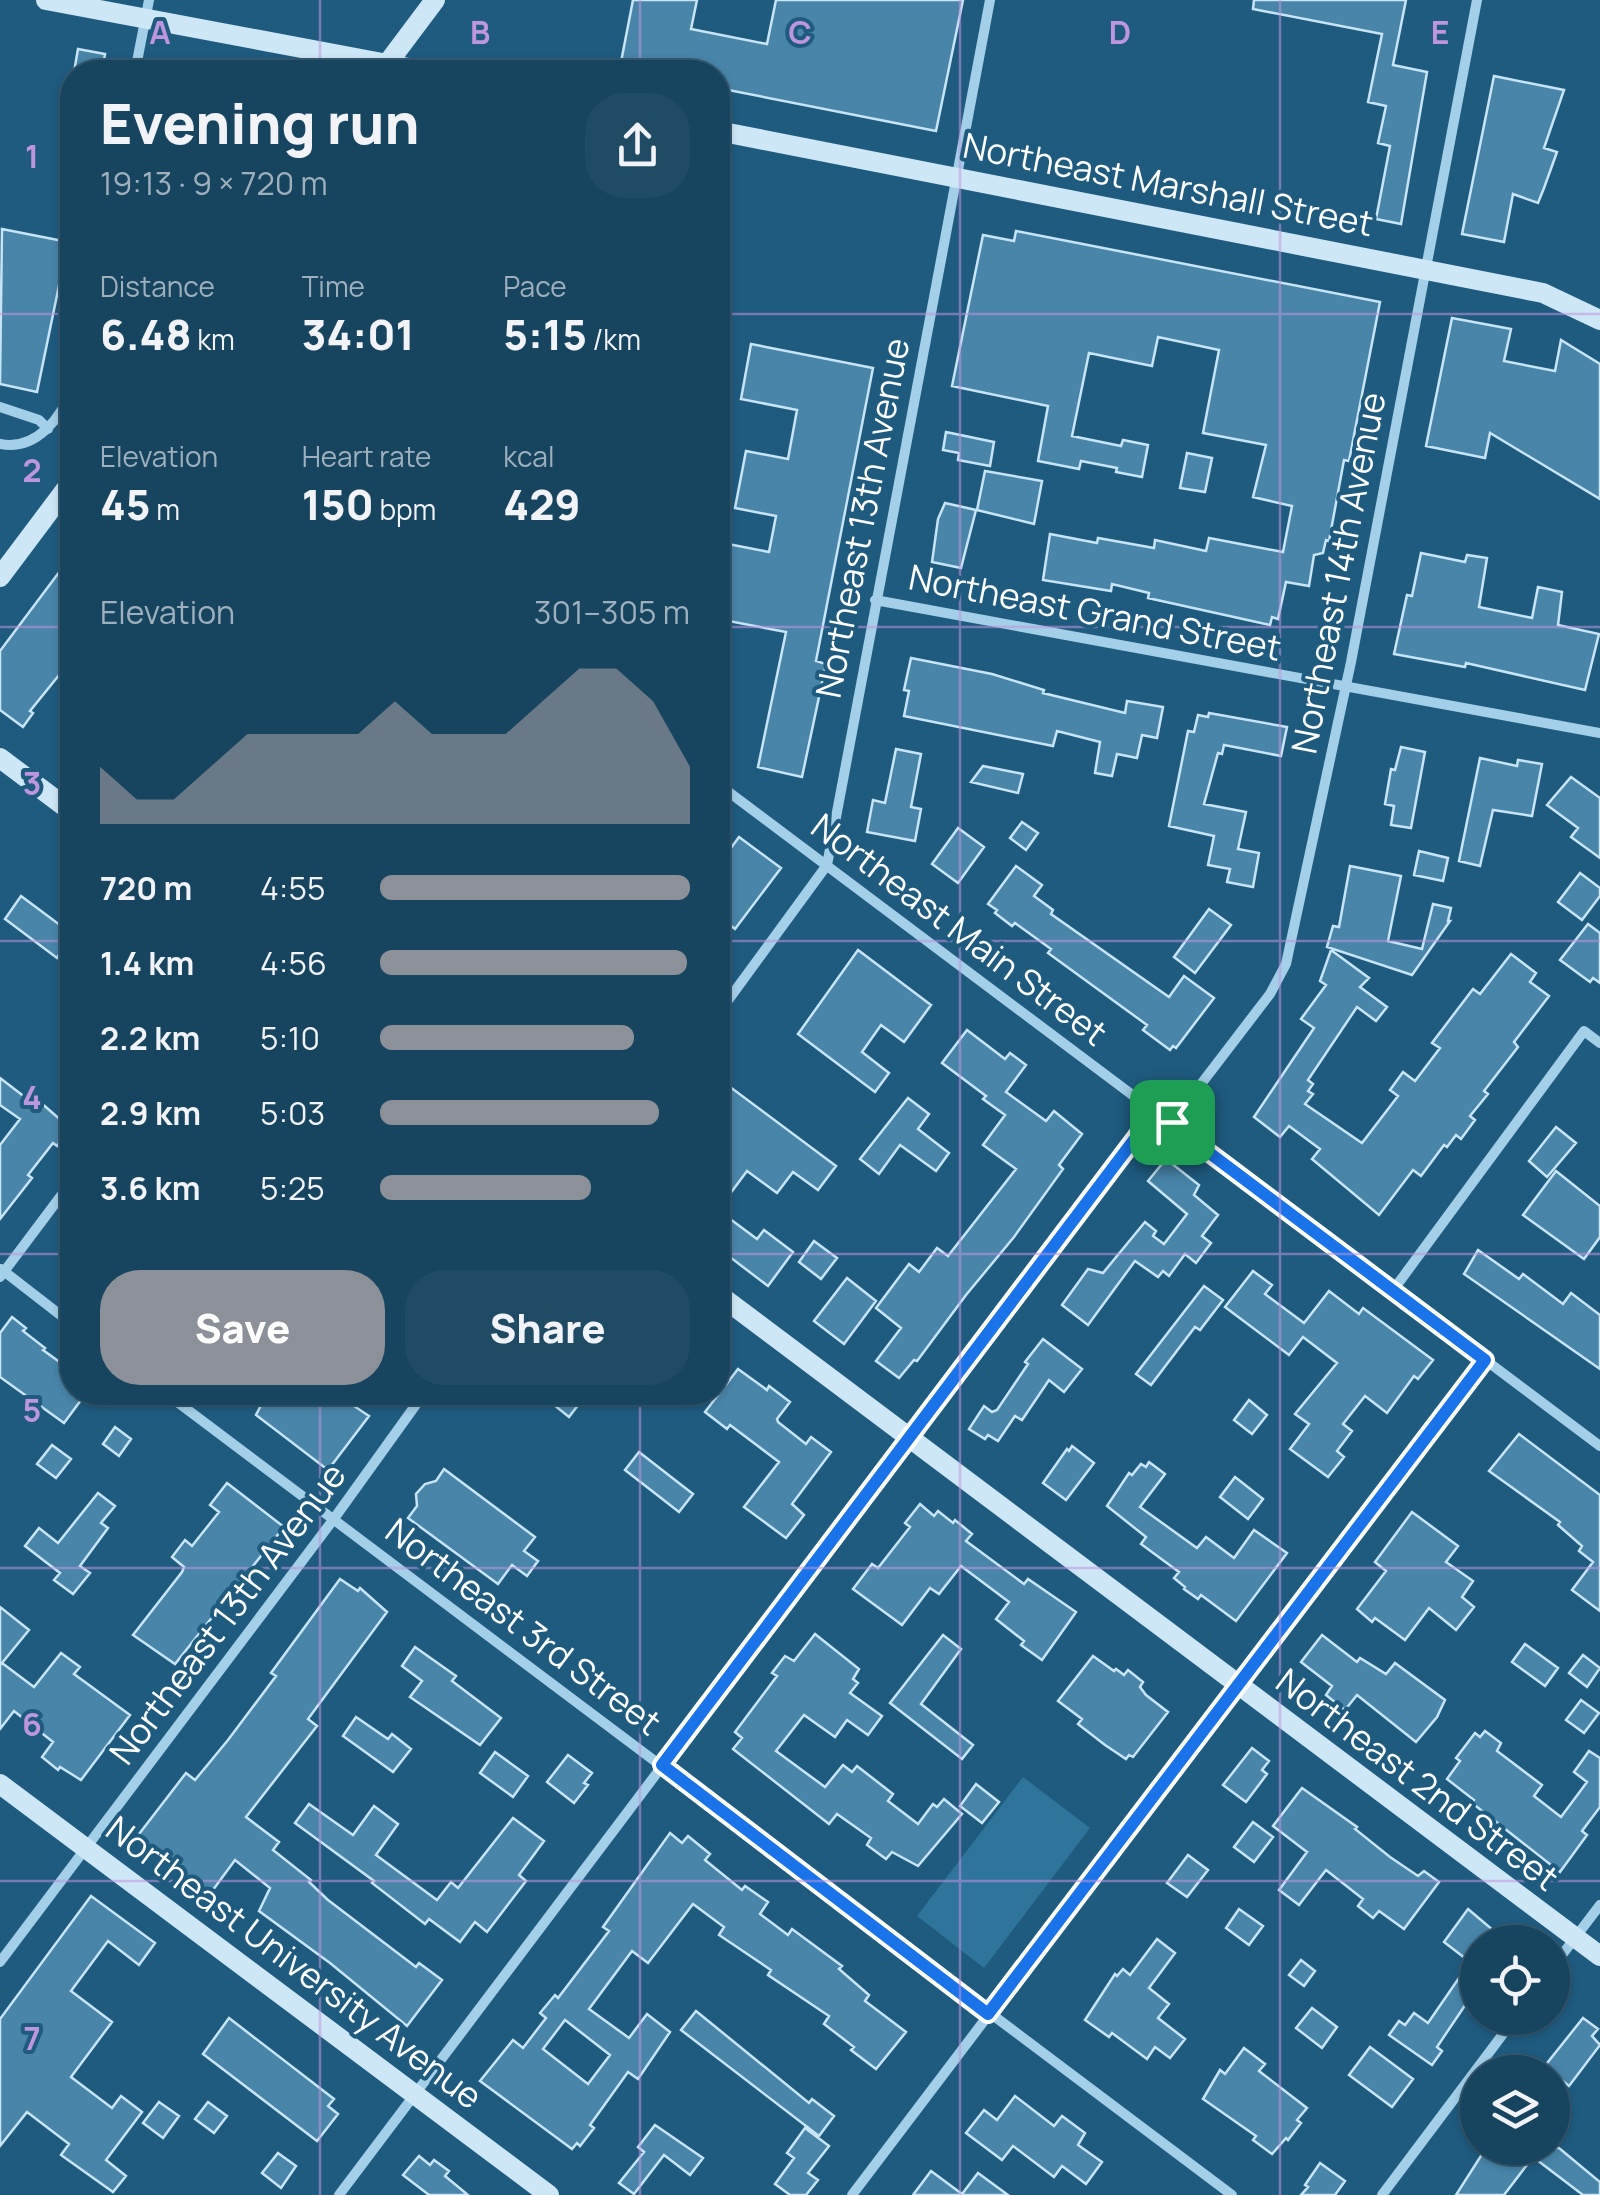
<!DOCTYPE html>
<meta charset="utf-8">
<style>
body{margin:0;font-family:Manrope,sans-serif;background:#204b65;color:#f1f3f6;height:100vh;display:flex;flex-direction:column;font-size:38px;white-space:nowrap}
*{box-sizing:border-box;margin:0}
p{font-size:32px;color:#9eb0bd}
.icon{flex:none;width:55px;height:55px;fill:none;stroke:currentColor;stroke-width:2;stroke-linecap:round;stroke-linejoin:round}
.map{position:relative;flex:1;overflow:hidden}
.drawer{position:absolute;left:60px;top:60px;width:670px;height:1345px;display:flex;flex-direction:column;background:#17445f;border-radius:40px;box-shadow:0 2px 8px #0004,0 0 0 2px #365c74}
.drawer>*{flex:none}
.controls{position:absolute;left:1460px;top:1925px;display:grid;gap:20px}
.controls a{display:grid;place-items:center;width:110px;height:110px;border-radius:50%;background:#17445f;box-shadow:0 2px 8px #0004,0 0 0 2px #365c74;font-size:50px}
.pin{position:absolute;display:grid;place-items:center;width:85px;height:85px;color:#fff;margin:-42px;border-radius:20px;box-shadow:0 5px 15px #0006}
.round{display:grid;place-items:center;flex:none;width:105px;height:105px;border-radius:40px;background:#204b65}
.headline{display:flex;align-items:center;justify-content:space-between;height:170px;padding:0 40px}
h1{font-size:55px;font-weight:800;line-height:75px}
.metrics{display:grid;grid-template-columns:repeat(3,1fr);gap:15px;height:170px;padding:10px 40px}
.metrics div{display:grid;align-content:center}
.metrics b{font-size:42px;font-weight:800}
.metrics small{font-size:28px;font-weight:400}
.metrics p{font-size:28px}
.chart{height:280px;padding:20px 40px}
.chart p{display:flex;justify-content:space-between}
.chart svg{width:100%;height:180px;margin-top:10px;fill:#8c9099;opacity:.7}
.cta{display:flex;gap:20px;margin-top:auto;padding:20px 40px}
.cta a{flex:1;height:115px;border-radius:40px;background:#8c9099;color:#fff;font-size:40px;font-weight:800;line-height:115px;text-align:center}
.cta a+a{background:#204b65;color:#f1f3f6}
ul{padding:0 40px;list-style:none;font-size:32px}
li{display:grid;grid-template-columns:160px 120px 1fr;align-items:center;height:75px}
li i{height:25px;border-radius:12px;background:#8c9099}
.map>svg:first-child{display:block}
.green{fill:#2f749b}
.building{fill:#4885a9;stroke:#c7e5f6;stroke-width:2.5;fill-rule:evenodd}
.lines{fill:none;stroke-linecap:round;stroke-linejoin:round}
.street{stroke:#a4cfe8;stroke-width:10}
.secondary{stroke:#cee7f6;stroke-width:20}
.route-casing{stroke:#fff;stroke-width:20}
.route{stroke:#1a73e8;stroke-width:12}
.grid{fill:none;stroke:#bd96df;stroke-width:2.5;stroke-opacity:0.55}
.labels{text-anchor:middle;stroke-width:8;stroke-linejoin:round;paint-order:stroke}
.street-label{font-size:35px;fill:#fff;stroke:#1f5b7f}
.grid-label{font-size:32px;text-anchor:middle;font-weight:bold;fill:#bd96df;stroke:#1f5b7f;stroke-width:8;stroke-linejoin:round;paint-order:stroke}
</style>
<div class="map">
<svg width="1600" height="2195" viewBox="0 0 1600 2195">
<rect width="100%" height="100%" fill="#1f5b7f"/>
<path class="green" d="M1023,1777L1090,1828L984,1968L917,1916Z"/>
<path class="building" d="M633,0H697L691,29L767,44L776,0H963L936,131L718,88V72H670L621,62Z
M1254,0H1406L1393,65L1427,72L1401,224L1376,219L1390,146L1378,143L1386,106L1368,102L1382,34L1253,9Z
M78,49L105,54L102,72H74Z
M1494,76L1564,90L1544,148L1557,152L1544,188L1538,203L1513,194L1504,242L1462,234Z
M2,229L68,242L37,392L0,384Z
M1016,231L1380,302L1349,461L1344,460L1329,541L1326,540L1323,553L1314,555L1309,586L1286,582L1278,619L1272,617L1270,625L1148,598L1149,593L1112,584L1111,591L1043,580L1050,534L1097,543L1098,538L1154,548L1155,540L1206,551L1209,538L1283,552L1292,506L1253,497L1266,445L1203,433L1219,350L1158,337L1152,366L1089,353L1072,436L1121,446L1123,440L1148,445L1142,477L1116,472L1117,468L1081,461L1079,469L1038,461L1048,406L952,386L983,235L1014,241Z
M1452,318L1511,329L1504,361L1555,371L1561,340L1600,364V499L1490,433L1485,458L1426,446Z
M751,344L873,368L816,661L826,664L802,777L758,767L786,632L718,619V542L769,552L776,516L735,508L746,451L788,459L797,410L741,399Z
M946,432L994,442L990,466L958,460L959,453L943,450Z
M1187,453L1212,458L1205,492L1180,488Z
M985,471L1042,481L1034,524L977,510Z
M945,503L976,510L961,568L932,562L938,519Z
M1421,553L1465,562L1467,555L1487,558L1479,607L1532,618L1538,587L1562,592L1558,625L1599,634L1585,690L1466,663L1465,667L1394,654L1407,595L1412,596Z
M72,555V659L30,711L33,713L23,727L0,710V651Z
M911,658L992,674L1044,690L1043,693L1125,713L1127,701L1163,707L1157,738L1142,735L1137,758L1117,754L1112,776L1095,773L1100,742L1057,731L1053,746L904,716L909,691L904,690Z
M1209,713L1287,727L1281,756L1224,745L1222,754L1218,753L1204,804L1246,812L1238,849L1259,853L1253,887L1227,882L1230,869L1208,865L1214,836L1169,826L1188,731L1194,732L1198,715L1208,717Z
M1401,747L1425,752L1411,828L1391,825L1394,806L1385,804L1391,769L1395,770Z
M896,749L921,754L911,807L921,809L915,841L867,832L873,800L885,803Z
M1480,758L1517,766L1518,760L1542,764L1532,816L1493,810L1480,866L1459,861Z
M983,766L1023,774L1018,793L971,782Z
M1571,777L1600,798V858L1571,837L1578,828L1547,805Z
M1022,822L1038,833L1026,850L1010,838Z
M958,828L984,847L958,883L932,864Z
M739,837L781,868L735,929L718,916V844L728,852Z
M1419,851L1448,858L1443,881L1414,875Z
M1016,866L1042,885L1034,896L1053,910L1051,914L1169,997L1184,976L1214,998L1176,1048L1173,1046L1170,1050L1143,1030L1147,1025L1048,953L1051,949L1015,923L1012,926L995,913L997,910L988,904Z
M1350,866L1401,876L1388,941L1422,949L1433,904L1451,908L1448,921H1450L1412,975L1327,947L1333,926L1339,927Z
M1580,873L1600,888V896L1582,920L1558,902Z
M21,896L72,934L57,958L5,919Z
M1209,909L1231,925L1195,973L1174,957Z
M1588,924L1600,933V983L1593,978L1590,982L1560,960Z
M858,950L931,1005L904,1042L881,1025L862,1052L889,1073L875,1092L798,1034Z
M1331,950L1369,978L1360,987L1387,1007L1376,1021L1357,1007L1308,1080L1313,1084L1308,1091L1313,1094L1305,1104L1362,1143L1398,1096L1390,1090L1403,1072L1415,1081L1440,1048L1432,1043L1473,989L1480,994L1511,954L1536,973L1530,982L1549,996L1514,1042L1518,1047L1484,1091L1488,1094L1470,1116L1475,1120L1461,1139L1456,1135L1447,1147L1444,1145L1421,1176L1413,1170L1379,1215L1312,1159L1320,1149L1289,1126L1280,1137L1254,1117L1314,1028L1301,1019L1326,985L1320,981Z
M967,1030L1005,1059L1010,1053L1026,1065L1006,1092L1046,1121L1054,1111L1082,1134L1059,1165L1063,1169L1014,1237L966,1295L917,1361L914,1360L899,1378L876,1361L901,1328L876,1308L909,1264L919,1272L937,1248L948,1256L1016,1169L983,1145L1005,1115L983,1099L986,1096L942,1063Z
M0,1078L30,1101L40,1102L70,1128L57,1146L53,1143L28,1175L32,1178L0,1219V1145L20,1119L0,1105Z
M718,1078L836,1166L818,1190L793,1172L777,1193L747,1171L718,1210L757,1239L764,1230L793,1252L768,1286L718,1248V1168L727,1156L718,1149Z
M908,1098L929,1114L918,1129L949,1153L936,1171L900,1145L879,1174L860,1159Z
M1556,1127L1576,1143L1547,1177L1529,1161Z
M1166,1159L1199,1185L1194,1195L1218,1215L1202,1236L1211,1243L1196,1263L1185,1254L1169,1276L1163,1271L1158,1277L1135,1261L1088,1325L1062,1305L1088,1269L1103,1273L1145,1222L1156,1231L1153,1236L1164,1244L1187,1214L1148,1181Z
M1556,1171L1600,1206V1237L1584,1259L1523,1215Z
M814,1241L837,1258L821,1279L799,1262Z
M1478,1250L1519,1279L1523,1274L1563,1304L1571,1293L1600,1315V1369L1464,1274Z
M1253,1271L1272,1285L1265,1294L1304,1323L1329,1291L1359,1314L1363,1308L1433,1360L1418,1379L1414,1376L1387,1413L1365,1396L1343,1424L1352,1431L1337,1451L1344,1457L1328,1477L1290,1449L1309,1424L1295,1414L1337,1363L1303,1337L1289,1355L1225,1307Z
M847,1278L876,1301L844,1344L814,1321Z
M1204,1286L1223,1300L1200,1330L1195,1327L1151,1385L1136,1374Z
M12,1317L26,1328L23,1331L45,1348L43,1350L72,1371V1392H87L64,1423L0,1377V1333Z
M1043,1339L1082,1369L1064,1392L1049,1380L1022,1420L1015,1416L998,1441L988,1435L985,1439L969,1429L984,1406L992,1412L997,1410L1028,1364L1025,1362Z
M738,1369L767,1390L769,1386L790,1402L777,1419L778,1422L806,1444L811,1437L831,1452L792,1504L804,1515L786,1538L744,1507L779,1462L730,1425L727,1429L705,1412Z
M268,1392H333L369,1416L328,1470L256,1415Z
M538,1392H572L582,1400L569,1417Z
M1249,1400L1267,1415L1252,1434L1234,1420Z
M115,1427L131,1439L119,1456L103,1444Z
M1519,1434L1600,1495V1611L1572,1590L1593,1562L1579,1551L1582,1546L1558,1525L1560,1522L1489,1471Z
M52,1445L71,1459L56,1478L37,1464Z
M1072,1446L1094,1463L1066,1500L1043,1483L1067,1449L1069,1451Z
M639,1452L693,1494L679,1512L625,1470Z
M1149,1462L1165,1474L1140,1507L1197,1548L1206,1537L1234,1558L1254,1530L1287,1553L1236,1621L1201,1595L1198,1599L1184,1589L1185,1587L1174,1578L1179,1572L1141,1544L1146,1537L1107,1506L1129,1473L1132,1475L1141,1464L1146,1467Z
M444,1469L535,1537L524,1551L538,1561L527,1576L512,1565L498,1584L408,1518L417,1506L416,1494L425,1484L436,1481Z
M1235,1477L1263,1499L1248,1519L1220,1497Z
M227,1483L284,1527L175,1664L133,1635L182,1572L184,1567L172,1557L185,1540L192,1546L219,1512L210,1505Z
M98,1493L115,1506L101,1523L108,1528L80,1566L90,1573L73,1594L54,1580L60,1573L25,1546L39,1528L58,1543Z
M920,1504L934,1516L938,1511L953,1523L955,1520L972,1534L966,1541L1024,1584L1028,1579L1076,1612L1042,1660L1021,1645L1024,1641L996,1619L1009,1602L961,1566L939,1594L930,1588L902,1625L853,1589L872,1564L878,1568L910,1527L905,1523Z
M1412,1512L1458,1546L1446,1562L1473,1581L1462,1597L1474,1607L1456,1630L1429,1608L1405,1640L1375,1618L1372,1622L1357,1609L1386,1571L1375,1562Z
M340,1579L358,1591L360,1588L387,1612L308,1719L317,1726L246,1817L279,1842L273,1850L311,1880L309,1882L328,1900L416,1967L419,1963L442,1980L407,2026L330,1963L259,1911L270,1888L235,1860L210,1894L136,1838L186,1773L195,1780L228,1740L276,1676L271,1673Z
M0,1607L29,1630L2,1663L34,1687L61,1653L80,1667L74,1674L130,1715L81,1780L60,1767L58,1770L42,1757L53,1742L14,1711L0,1729Z
M815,1634L859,1669L853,1679L858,1683L850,1693L882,1716L868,1735L847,1720L835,1737L804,1715L776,1751L825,1787L843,1765L852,1772L857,1766L893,1794L888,1801L918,1824L933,1804L937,1807L944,1799L962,1814L918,1866L892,1852L886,1859L867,1845L871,1838L837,1814L829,1824L733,1749L742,1738L735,1732L777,1676L772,1673L785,1656L794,1661Z
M943,1635L961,1649L921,1704L973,1745L962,1759L890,1703Z
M1322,1635L1357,1662L1360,1658L1386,1674L1395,1663L1445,1700L1437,1717L1416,1742L1357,1695L1345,1710L1326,1695L1332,1686L1301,1662Z
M1525,1644L1558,1668L1545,1686L1512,1662Z
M415,1647L456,1676L452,1681L501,1718L480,1745L410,1697L422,1681L402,1666Z
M1583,1655L1600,1668L1587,1687L1569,1673Z
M1093,1656L1114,1671L1116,1669L1124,1675L1128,1670L1143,1682L1140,1687L1146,1695L1168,1712L1133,1757L1129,1755L1126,1759L1105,1745L1078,1724L1082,1719L1058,1701Z
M1581,1700L1599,1713L1584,1733L1566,1720Z
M356,1717L388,1739L392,1734L411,1749L393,1772L343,1736Z
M1485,1731L1501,1743L1497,1751L1542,1785L1534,1796L1561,1817L1587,1782L1574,1772L1589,1751L1600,1758V1807L1582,1831L1587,1835L1560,1872L1472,1803L1474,1800L1447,1779L1460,1761L1456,1758L1475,1733L1480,1737Z
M1252,1748L1269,1761L1262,1770L1267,1774L1246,1802L1223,1785Z
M495,1752L528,1776L513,1797L480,1773Z
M568,1755L592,1773L584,1783L588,1785L574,1803L547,1782Z
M976,1784L999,1802L982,1823L960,1806Z
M1302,1788L1357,1827L1355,1829L1390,1857L1418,1876L1424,1871L1439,1882L1404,1929L1379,1911L1373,1918L1358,1906L1363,1899L1326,1870L1299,1905L1279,1890L1307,1852L1273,1826Z
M309,1804L353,1835L374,1806L398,1824L376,1855L437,1900L451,1882L458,1888L513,1818L544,1841L519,1875L526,1881L487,1932L475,1922L460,1942L429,1919L425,1924L372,1883L374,1881L295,1823Z
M1253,1822L1273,1837L1254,1862L1234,1847Z
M670,1833L682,1843L688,1836L710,1854L705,1860L742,1890L745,1886L768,1902L760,1914L788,1935L792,1929L842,1966L839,1969L869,1995L865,2001L906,2032L876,2069L851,2050L854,2047L824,2024L829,2016L768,1975L771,1970L719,1935L724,1927L693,1904L648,1963L632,1951L589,2009L629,2038L647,2014L670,2032L638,2079L628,2072L590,2125L594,2128L580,2146L577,2143L572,2149L480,2081L513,2040L523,2048L546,2018L540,2013L555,1995L558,1998L609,1931L603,1927ZM565,2020L610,2055L588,2084L543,2049Z
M1188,1855L1208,1870L1187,1897L1167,1883Z
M91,1896L155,1943L139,1965L108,1941L71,1991L112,2022L71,2077L112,2108L121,2096L142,2112L106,2160L126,2176L113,2192L61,2155L69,2144L27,2112L0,2146V2019Z
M1239,1909L1263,1926L1249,1945L1226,1928Z
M1468,1909L1507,1942H1478V1986L1437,2047L1442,2051L1432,2065L1389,2035L1399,2021L1405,2025L1414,2013L1428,2023L1470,1962L1444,1942Z
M1157,1939L1175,1953L1149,1988L1169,2004L1158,2018L1185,2039L1170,2058L1155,2047L1147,2059L1112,2033L1109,2037L1085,2020L1115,1974L1117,1976L1123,1969L1130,1975Z
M1301,1960L1315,1971L1304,1986L1289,1975Z
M1312,2008L1337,2027L1322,2048L1296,2028Z
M696,2011L809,2103L812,2099L834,2116L819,2136L681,2030Z
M229,2018L334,2099L328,2106L338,2114L317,2141L203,2054Z
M1583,2018L1598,2029L1592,2036L1600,2045L1569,2086L1552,2072H1540Z
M1370,2047L1413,2079L1392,2107L1349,2075Z
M1244,2048L1265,2064L1259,2071L1307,2108L1297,2120L1301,2123L1288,2140L1286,2138L1272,2154L1253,2140L1256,2136L1203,2099L1220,2070L1225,2074Z
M1015,2096L1054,2126L1062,2116L1085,2133L1078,2145L1102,2162L1086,2184L1062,2166L1054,2177L1013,2146L1002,2160L966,2133L984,2110L997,2120Z
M159,2102L179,2116L163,2138L143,2123Z
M208,2102L227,2116L214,2133L195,2119Z
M655,2125L703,2158L690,2175L664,2155L634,2194L619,2183L644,2152L638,2147Z
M805,2128L829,2146L808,2173L818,2180L806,2195H790L775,2184L794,2158L787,2153Z
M1486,2148H1559L1600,2182V2195H1583L1533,2157L1504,2195H1456Z
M278,2153L296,2166L281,2188L262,2173Z
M419,2156L430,2165L434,2160L449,2171L445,2176L468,2195H429L403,2175Z
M1320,2163L1345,2181L1335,2195H1301L1308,2187L1305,2185Z
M931,2171L962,2194L978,2173L1008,2195H913Z"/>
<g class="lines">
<path class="street" d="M135,72L149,0
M0,407L39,420L48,429
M0,444C36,451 62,418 72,387
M875,600L1600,733
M718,784L1600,1446
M718,1014L827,865L990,0
M1172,1122L1270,994L1286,964L1351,662L1477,0
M1,1269L72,1324
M0,1277L72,1181
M1394,1289L1584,1031L1600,1043
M164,1392L1232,2195
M0,1962L333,1520L425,1392
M1552,1968L1600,1905
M339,2195L1155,1112
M852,2195L1485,1360
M1382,2195L1515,2018"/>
<path class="secondary" d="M46,0L430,72
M381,72L435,0
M718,131L1543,293L1600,320
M0,577L72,481
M0,758L72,812
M718,1294L1600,1956
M0,1784L549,2195"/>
</g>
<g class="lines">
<g class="route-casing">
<path id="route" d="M1155,1112L1485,1360L988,2014L662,1765Z"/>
</g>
<use href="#route" class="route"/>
</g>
<path class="grid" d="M320,0V72M640,0V72M960,0V2195M1280,0V2195M0,314H72M718,314H1600M0,627H72M718,627H1600M0,941H72M718,941H1600M0,1254H72M718,1254H1600M320,1392V2195M640,1392V2195M0,1568H1600M0,1881H1600"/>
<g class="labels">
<g class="street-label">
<text transform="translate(1168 185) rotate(11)" y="12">Northeast Marshall Street</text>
<text transform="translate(863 518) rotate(-79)" y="12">Northeast 13th Avenue</text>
<text transform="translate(1339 573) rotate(-79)" y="12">Northeast 14th Avenue</text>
<text transform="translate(1095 613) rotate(11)" y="12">Northeast Grand Street</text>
<text transform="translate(959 930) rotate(37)" y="12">Northeast Main Street</text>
<text transform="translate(228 1614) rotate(-53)" y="12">Northeast 13th Avenue</text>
<text transform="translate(523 1627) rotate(37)" y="12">Northeast 3rd Street</text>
<text transform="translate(1417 1780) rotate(37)" y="12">Northeast 2nd Street</text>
<text transform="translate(294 1963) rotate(37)" y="12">Northeast University Avenue</text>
</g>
</g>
<g class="grid-label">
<text x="160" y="44">A</text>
<text x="480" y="44">B</text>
<text x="800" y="44">C</text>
<text x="1120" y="44">D</text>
<text x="1440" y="44">E</text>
<text x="32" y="168">1</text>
<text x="32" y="482">2</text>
<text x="32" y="795">3</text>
<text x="32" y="1109">4</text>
<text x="32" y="1422">5</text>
<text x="32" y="1736">6</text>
<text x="32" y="2050">7</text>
</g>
</svg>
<div class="controls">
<a><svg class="icon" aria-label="locate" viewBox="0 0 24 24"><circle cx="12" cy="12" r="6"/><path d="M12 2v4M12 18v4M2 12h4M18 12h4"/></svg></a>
<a><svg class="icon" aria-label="layers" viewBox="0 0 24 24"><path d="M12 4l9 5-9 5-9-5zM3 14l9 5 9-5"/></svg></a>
</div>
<div class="pin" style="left:1172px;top:1122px;background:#1e9e55"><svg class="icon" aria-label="arrive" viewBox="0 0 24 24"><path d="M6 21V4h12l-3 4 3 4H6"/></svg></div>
<section class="drawer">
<div class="headline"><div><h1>Evening run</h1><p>19:13 · 9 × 720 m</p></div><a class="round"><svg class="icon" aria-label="share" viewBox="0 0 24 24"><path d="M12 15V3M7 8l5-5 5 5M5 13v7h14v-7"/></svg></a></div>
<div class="metrics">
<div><p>Distance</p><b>6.48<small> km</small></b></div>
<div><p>Time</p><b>34:01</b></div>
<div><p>Pace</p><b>5:15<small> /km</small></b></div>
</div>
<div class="metrics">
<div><p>Elevation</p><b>45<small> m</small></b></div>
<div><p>Heart rate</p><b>150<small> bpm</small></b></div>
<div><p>kcal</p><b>429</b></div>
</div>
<div class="chart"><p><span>Elevation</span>301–305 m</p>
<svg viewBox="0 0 160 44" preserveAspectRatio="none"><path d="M0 44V30L10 38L20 38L30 30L40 22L50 22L60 22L70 22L80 14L90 22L100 22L110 22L120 14L130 6L140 6L150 14L160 30V44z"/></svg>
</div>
<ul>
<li><b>720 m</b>4:55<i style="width:100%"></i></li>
<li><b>1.4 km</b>4:56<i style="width:99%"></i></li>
<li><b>2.2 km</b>5:10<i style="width:82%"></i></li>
<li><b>2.9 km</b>5:03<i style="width:90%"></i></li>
<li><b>3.6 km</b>5:25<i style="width:68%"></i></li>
</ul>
<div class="cta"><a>Save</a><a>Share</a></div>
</section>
</div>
